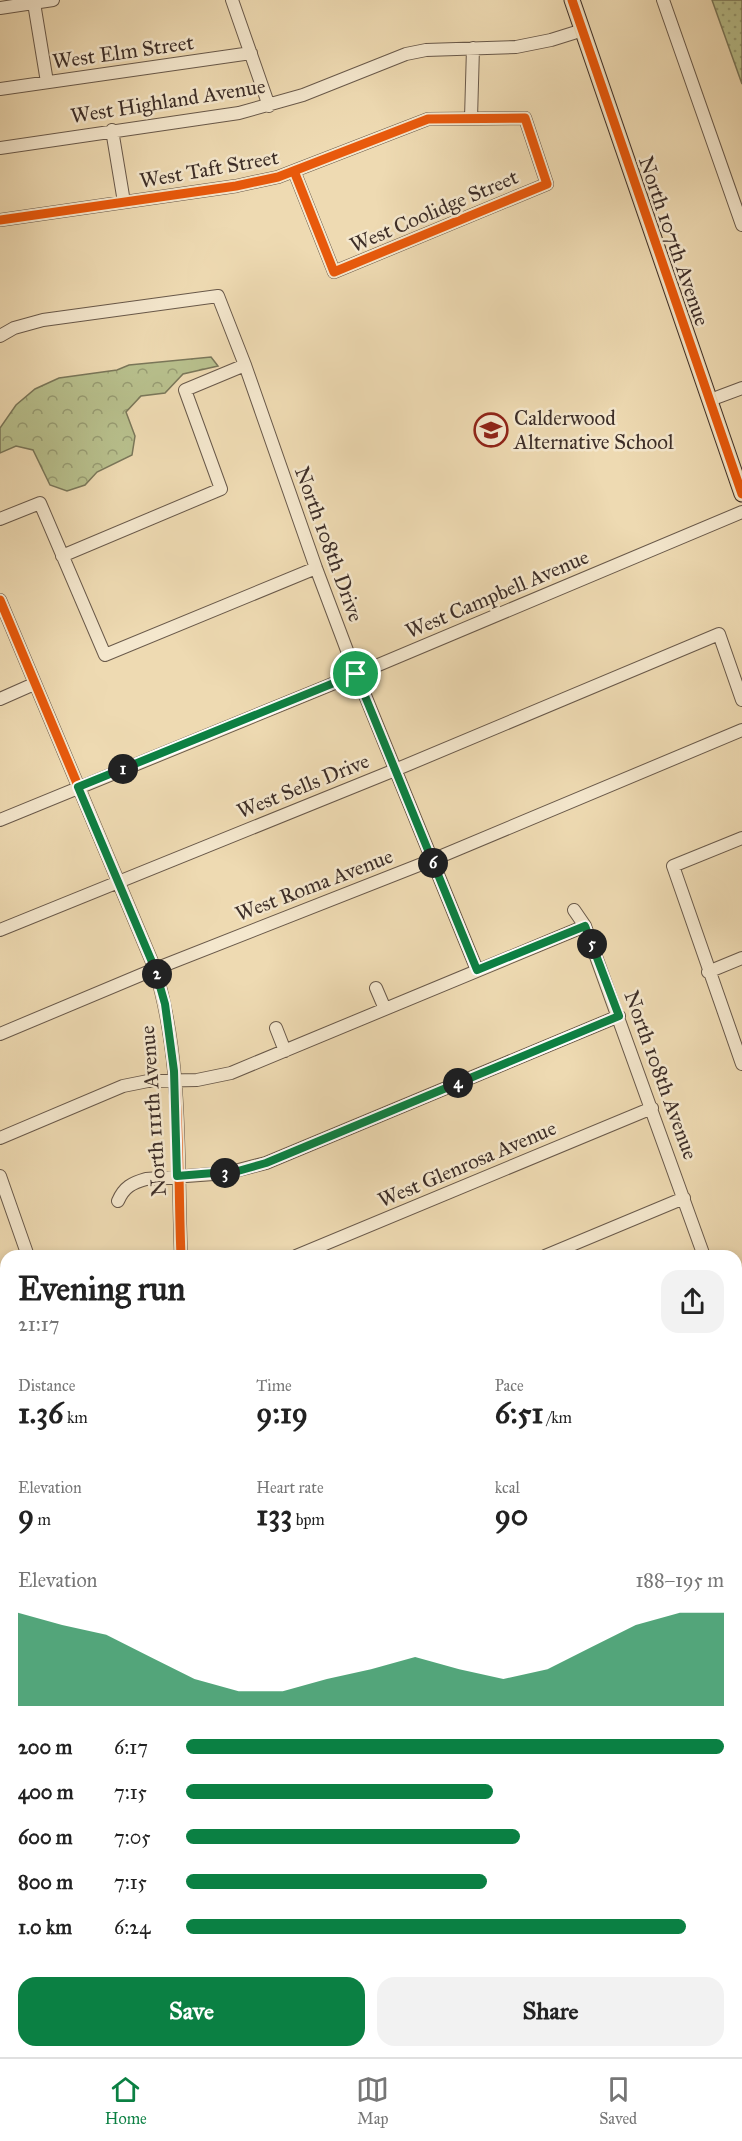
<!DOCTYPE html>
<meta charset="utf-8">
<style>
body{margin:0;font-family:"IM FELL Great Primer",serif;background:#f2f2f2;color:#222;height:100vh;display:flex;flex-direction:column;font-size:22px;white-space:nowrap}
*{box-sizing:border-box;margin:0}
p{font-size:20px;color:#767676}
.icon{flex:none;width:33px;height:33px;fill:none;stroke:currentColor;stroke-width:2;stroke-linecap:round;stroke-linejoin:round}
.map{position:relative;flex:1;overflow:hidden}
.details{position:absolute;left:0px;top:1250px;width:742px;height:808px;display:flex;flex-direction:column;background:#fff;border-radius:18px 18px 0 0;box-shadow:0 3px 9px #0003}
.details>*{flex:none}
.pin{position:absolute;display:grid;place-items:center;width:51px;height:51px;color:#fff;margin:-26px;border:3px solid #fff;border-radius:50%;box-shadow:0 2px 6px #0007}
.km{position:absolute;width:30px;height:30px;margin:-15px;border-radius:50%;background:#222;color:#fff;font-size:16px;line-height:30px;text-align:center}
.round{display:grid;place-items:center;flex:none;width:63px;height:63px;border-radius:18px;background:#f2f2f2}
.summary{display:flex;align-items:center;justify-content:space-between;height:102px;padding:0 18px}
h1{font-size:33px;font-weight:800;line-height:45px}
.figures{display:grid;grid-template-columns:repeat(3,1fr);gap:9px;height:102px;padding:6px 18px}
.figures div{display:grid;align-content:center}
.figures b{font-size:30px;font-weight:800}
.figures small{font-size:16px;font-weight:400}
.figures p{font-size:16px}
.chart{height:168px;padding:12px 18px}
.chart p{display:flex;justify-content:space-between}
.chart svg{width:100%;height:108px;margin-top:6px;fill:#0b8043;opacity:.7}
.action{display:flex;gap:12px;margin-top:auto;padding:12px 18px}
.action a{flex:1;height:69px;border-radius:18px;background:#0b8043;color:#fff;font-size:24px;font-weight:800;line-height:69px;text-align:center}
.action a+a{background:#f2f2f2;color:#222}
ul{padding:0 18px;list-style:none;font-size:20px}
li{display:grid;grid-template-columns:96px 72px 1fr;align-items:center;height:45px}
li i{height:15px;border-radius:8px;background:#0b8043}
.tab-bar{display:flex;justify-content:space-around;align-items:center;height:84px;border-top:2px solid #e0e0e0;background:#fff;font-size:16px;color:#767676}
.tab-bar a{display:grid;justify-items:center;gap:3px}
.tab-bar .on{color:#0b8043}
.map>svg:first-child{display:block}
.grass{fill:url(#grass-dots);stroke:#7a775a;stroke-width:1.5}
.park{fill:url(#park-crowns);stroke:#7a775a;stroke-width:1.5}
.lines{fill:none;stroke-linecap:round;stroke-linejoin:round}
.stream{stroke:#77817e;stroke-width:2}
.minor-casing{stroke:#69594a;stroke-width:14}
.major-casing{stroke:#3d2e28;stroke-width:17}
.minor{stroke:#f4e7cd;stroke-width:12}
.major{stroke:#eedab2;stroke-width:15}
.cycleway-casing{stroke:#f4e7cd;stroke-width:13}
.cycleway{stroke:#e8590c;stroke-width:9}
.route-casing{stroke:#fff;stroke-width:12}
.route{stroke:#0b8043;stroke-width:8}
.labels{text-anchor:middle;stroke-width:5;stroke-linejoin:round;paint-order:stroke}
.street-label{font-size:21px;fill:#3d2e28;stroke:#f4e7cd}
.poi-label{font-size:21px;fill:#3d2e28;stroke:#f4e7cd;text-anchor:start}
</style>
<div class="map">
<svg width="742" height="2057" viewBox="0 0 742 2057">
<defs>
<pattern id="grass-dots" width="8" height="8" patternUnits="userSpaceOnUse" patternTransform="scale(1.5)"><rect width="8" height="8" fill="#b8c08d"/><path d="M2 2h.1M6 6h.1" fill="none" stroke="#979c73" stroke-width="1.8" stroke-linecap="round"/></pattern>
<pattern id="park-crowns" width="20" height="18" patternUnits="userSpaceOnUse" patternTransform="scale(1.5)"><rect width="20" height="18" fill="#b8c08d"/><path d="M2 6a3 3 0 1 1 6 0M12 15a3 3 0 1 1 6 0" fill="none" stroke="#979c73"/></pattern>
</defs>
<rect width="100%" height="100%" fill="#eedab2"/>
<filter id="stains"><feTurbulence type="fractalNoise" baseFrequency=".00333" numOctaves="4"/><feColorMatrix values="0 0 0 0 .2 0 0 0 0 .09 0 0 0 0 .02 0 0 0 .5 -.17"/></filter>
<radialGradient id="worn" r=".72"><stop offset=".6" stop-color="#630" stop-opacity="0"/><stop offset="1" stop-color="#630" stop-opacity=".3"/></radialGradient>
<path class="grass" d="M712,0H742V84Z"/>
<path class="park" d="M211,357L218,366L183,374L165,393L141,396L126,412L135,436L132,455L97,472L85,485L67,491L50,485L33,450L16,446L0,453V428L16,405L35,389L59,378L117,370L129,365Z"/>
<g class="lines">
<path class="stream" d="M0,1885L6,1883"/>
<g class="minor-casing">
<path id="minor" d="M232,0L269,106
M663,0L742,225
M34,3L47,82
M0,8L53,0
M0,89L251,53
M471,118L473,48
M112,130L124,202
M0,148L239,113L303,95L406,54L426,50L516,47L551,40L583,30
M0,220L236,186L278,177L428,119L525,118L547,184L334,272L294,171
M0,336L14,328L43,320L218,296L245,365L316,568L351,661L477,970
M710,400L742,388
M0,519L40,503L105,655L316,568
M62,556L221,489L185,390L245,365
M0,600L155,969C183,1061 177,1160 181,1256
M0,699L34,684
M0,820L364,671L742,512
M742,838L673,866L742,1064
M574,910L585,926L704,1256
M0,930L395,770L719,634L742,700
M708,972L742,958
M376,988L385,1009
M276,1028L285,1051
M0,1034L155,969L432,860L742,730
M0,1138L123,1086L148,1081L197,1080L231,1073L585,926
M0,1176L28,1256
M118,1201C124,1187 132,1183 146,1179L227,1173L266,1163L619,1016
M296,1256L652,1108
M545,1256L684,1198
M736,1566L742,1582
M0,1664H6
M0,2006L6,2003
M279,2052L281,2057
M395,2052V2057
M473,2052L486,2057
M128,2057L139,2052
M313,2057L327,2052"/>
</g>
<g class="major-casing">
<path id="major" d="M572,0L742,494
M736,1608L742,1606
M0,1911L6,1908"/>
</g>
<use href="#minor" class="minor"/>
<use href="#major" class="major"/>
<g class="cycleway-casing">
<path id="cycleway" d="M572,0L742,494
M0,220L236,186L278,177L428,119L525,118L547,184L334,272L294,171
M0,600L155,969C183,1061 177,1160 181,1256"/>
</g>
<use href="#cycleway" class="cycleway"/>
</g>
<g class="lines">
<g class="route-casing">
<path id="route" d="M356,674L477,970L585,926L619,1016L266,1163L238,1171L177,1176L174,1071L165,1004L155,969L78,787Z"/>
</g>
<use href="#route" class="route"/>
</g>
<defs>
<g id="school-ring" transform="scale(1.725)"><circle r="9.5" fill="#f4e7cd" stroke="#8f2418" stroke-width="1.5"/><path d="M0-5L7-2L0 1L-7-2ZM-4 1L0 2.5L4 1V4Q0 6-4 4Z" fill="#8f2418"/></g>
</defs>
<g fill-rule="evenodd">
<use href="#school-ring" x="491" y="430"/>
</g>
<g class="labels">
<g class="street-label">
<text transform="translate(123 52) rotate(-8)" y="7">West Elm Street</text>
<text transform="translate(168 101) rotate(-9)" y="7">West Highland Avenue</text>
<text transform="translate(209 169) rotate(-10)" y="7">West Taft Street</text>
<text transform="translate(434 211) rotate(-23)" y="7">West Coolidge Street</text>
<text transform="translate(674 241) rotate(71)" y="7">North 107th Avenue</text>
<text transform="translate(329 544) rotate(70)" y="7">North 108th Drive</text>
<text transform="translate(497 594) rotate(-23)" y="7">West Campbell Avenue</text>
<text transform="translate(303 786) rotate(-22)" y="7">West Sells Drive</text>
<text transform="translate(314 885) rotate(-21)" y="7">West Roma Avenue</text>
<text transform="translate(661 1075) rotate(70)" y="7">North 108th Avenue</text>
<text transform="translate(153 1111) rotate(-94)" y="7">North 111th Avenue</text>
<text transform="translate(467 1164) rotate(-23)" y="7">West Glenrosa Avenue</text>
</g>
<g class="poi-label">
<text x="514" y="425">Calderwood<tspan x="514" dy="24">Alternative School</tspan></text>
</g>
</g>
<rect width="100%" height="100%" filter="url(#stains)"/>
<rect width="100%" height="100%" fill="url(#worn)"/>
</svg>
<div class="pin" style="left:356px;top:674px;background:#1e9e55"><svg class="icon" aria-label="arrive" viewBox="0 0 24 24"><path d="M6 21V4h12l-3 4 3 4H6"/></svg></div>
<b class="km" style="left:123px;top:769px">1</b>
<b class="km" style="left:157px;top:974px">2</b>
<b class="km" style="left:225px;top:1173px">3</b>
<b class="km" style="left:458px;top:1083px">4</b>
<b class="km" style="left:592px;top:944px">5</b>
<b class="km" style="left:433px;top:863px">6</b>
<section class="details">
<div class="summary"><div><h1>Evening run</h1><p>21:17</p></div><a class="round"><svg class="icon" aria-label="share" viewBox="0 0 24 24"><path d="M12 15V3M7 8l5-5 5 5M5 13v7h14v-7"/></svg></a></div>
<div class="figures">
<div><p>Distance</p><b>1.36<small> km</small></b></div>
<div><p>Time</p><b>9:19</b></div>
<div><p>Pace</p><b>6:51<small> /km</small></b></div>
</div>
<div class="figures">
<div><p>Elevation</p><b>9<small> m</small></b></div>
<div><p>Heart rate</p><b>133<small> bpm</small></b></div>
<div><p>kcal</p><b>90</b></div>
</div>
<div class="chart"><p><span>Elevation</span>188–195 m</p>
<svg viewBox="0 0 160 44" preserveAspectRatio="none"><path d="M0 44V6L10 11L20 15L30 24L40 33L50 38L60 38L70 33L80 29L90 24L100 29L110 33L120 29L130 20L140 11L150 6L160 6V44z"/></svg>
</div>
<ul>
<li><b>200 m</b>6:17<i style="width:100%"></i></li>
<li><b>400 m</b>7:15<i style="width:57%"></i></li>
<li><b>600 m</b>7:05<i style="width:62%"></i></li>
<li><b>800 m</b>7:15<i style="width:56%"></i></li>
<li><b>1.0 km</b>6:24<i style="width:93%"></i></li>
</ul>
<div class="action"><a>Save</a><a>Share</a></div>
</section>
</div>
<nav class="tab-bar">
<a class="on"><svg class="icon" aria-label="home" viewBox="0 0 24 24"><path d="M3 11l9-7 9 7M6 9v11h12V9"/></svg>Home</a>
<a><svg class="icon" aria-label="map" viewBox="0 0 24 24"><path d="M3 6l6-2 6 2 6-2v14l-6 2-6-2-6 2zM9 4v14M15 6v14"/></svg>Map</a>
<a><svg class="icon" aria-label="saved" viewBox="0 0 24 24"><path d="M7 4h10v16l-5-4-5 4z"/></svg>Saved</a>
</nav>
